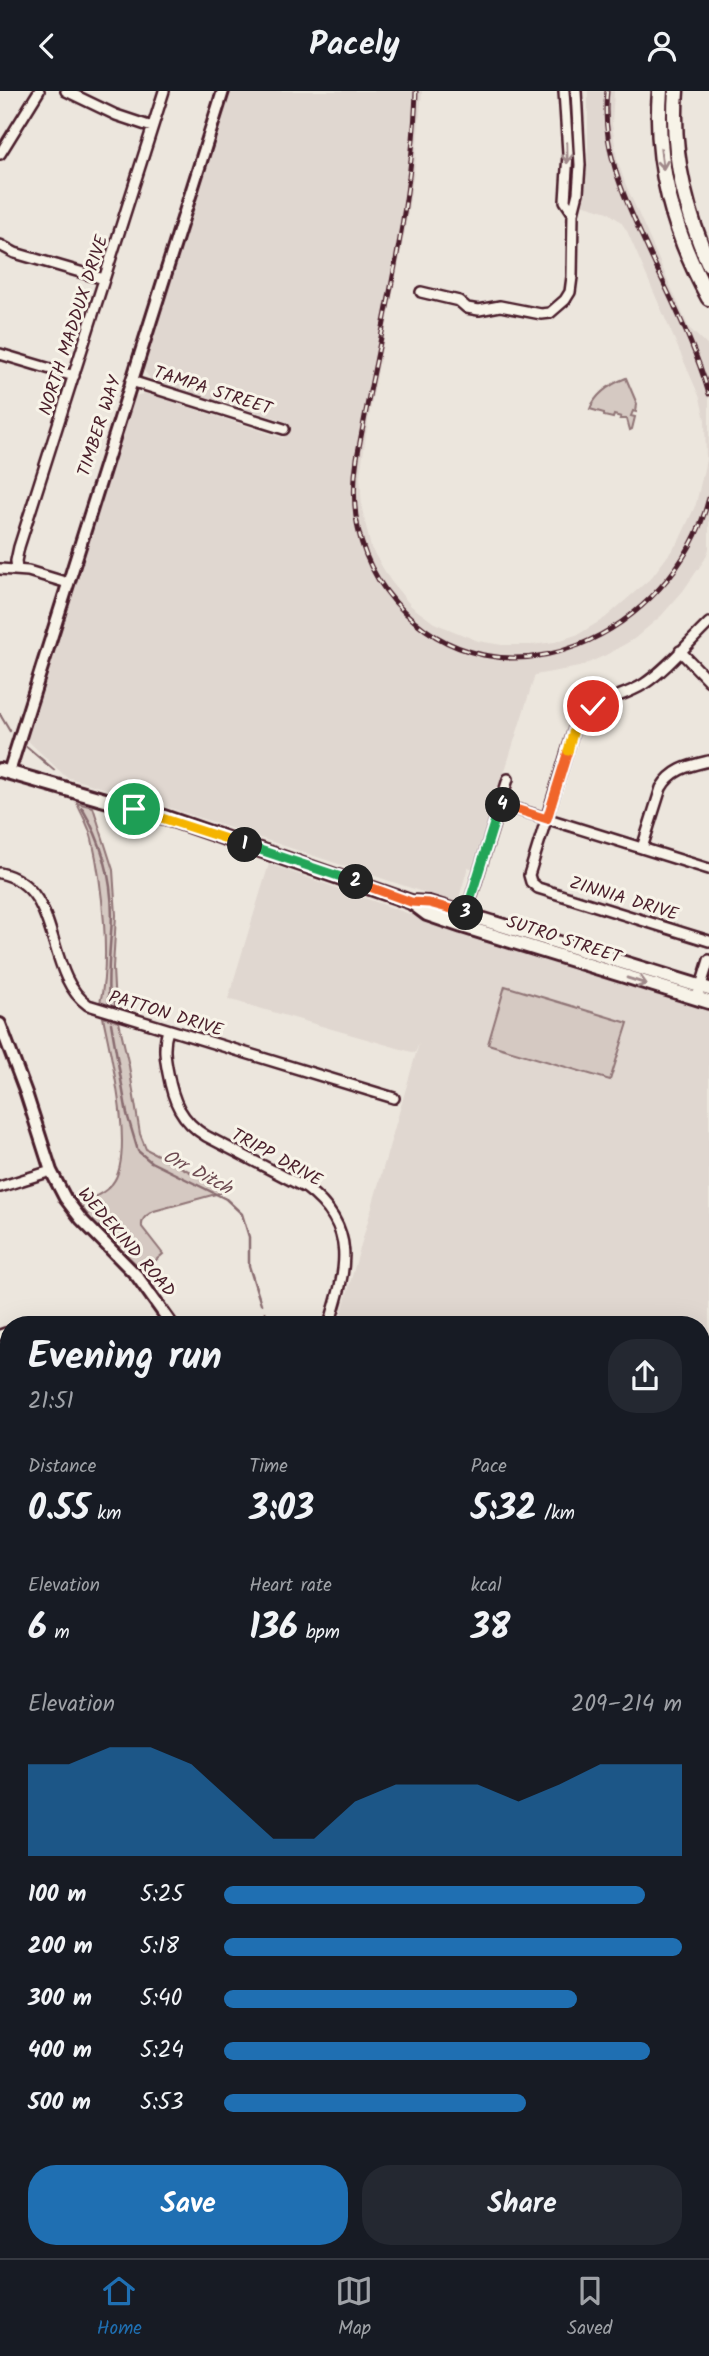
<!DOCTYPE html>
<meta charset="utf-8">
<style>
body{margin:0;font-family:Kalam,sans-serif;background:#242831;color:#f1f3f6;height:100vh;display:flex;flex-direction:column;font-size:26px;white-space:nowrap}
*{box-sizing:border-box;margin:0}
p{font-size:23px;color:#9ea1a6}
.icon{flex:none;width:38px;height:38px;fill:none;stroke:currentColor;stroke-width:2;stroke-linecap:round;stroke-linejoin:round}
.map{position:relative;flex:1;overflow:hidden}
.drawer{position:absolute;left:0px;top:1225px;width:710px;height:943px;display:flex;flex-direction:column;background:#171b24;border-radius:28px 28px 0 0;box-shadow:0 7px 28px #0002}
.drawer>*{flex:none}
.pin{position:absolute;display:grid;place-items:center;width:60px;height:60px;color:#fff;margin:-30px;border:4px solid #fff;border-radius:50%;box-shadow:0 2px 7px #0007}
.km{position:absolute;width:35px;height:35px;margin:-18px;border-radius:50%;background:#222;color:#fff;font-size:19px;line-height:35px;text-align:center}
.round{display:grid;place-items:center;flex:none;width:74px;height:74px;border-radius:28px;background:#242831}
.headline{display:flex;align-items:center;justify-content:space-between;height:119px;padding:0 28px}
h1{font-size:38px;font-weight:600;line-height:52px}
.stats{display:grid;grid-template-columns:repeat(3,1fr);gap:10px;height:119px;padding:7px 28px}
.stats div{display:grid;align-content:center}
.stats b{font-size:35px;font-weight:600}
.stats small{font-size:19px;font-weight:400}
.stats p{font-size:19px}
.chart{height:196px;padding:14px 28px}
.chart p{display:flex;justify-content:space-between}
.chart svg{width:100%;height:126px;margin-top:7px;fill:#1f6fb2;opacity:.7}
.primary-button{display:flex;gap:14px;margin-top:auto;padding:14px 28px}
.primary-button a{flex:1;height:80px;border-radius:28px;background:#1f6fb2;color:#fff;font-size:28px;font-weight:600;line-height:80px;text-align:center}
.primary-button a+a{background:#242831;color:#f1f3f6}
ul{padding:0 28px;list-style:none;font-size:23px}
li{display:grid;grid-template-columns:112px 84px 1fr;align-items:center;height:52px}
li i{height:18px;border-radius:9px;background:#1f6fb2}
header{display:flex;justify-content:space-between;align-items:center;height:91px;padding:0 28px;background:#171b24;font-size:32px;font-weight:600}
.tab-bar{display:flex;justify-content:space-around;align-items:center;height:98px;border-top:2px solid #363941;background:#171b24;font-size:19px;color:#9ea1a6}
.tab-bar a{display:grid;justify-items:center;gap:4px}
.tab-bar .active{color:#1f6fb2}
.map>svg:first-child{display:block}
.built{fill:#e0d7d0}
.green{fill:#d5c9c2;stroke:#907476;stroke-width:2}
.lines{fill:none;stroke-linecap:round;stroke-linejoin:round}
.stream{stroke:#896c6f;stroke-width:2.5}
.minor-casing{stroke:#4a1f2b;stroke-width:14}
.tertiary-casing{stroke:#4a1f2b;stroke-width:16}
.secondary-casing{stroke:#4a1f2b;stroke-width:18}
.primary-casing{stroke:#4a1f2b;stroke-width:19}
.motorway-casing{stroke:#4a1f2b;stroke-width:21}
.minor{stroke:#f7f3e8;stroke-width:9}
.tertiary{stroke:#f7f3e8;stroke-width:10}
.secondary{stroke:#f7f3e8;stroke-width:12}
.primary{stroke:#f7f3e8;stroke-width:14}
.motorway{stroke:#f7f3e8;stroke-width:16}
.rail-casing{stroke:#4a1f2b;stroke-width:5}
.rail{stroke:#f7f3e8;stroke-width:2.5;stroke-dasharray:8;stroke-linecap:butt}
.motorway-bridge-casing{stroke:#4a1f2b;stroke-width:21;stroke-linecap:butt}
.motorway-bridge{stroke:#f7f3e8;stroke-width:16}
.oneway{stroke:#a0898a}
.split-1-casing{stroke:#fff;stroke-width:14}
.split-2-casing{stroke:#fff;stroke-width:14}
.split-3-casing{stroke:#fff;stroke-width:14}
.split-4-casing{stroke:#fff;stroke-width:14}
.split-5-casing{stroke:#fff;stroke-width:14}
.split-6-casing{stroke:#fff;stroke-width:14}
.split-1{stroke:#f5b400;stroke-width:9}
.split-2{stroke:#22a559;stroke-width:9}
.split-3{stroke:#f0652b;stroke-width:9}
.split-4{stroke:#22a559;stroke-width:9}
.split-5{stroke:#f0652b;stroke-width:9}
.split-6{stroke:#f5b400;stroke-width:9}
.labels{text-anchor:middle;stroke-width:6;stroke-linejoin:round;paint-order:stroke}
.street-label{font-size:18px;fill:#4a1f2b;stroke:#f7f3e8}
.water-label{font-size:19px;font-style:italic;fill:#6f4c53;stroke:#f7f3e8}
</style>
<header><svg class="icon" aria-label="back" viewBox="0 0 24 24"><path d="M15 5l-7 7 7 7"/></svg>Pacely<svg class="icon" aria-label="person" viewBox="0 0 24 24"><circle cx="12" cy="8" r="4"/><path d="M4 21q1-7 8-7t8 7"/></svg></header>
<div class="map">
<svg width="709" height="2167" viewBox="0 0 709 2167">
<rect width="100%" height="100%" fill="#ece6dd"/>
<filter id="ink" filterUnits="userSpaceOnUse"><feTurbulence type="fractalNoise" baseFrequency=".0143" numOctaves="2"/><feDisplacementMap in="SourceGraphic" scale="14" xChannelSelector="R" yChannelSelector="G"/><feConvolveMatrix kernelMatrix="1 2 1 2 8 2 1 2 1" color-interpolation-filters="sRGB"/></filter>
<g filter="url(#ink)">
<path class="built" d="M229,0H422L415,75L406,134L368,331L360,384L362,418L371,457L390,489L411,515L434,532L478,550L502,554H531L555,551L579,543L605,527L651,487L679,450L696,413L706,369L705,329L700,307L627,140L621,131L608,121L582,113L588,68V0H614L612,33L617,68L625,92L689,237L709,256V458L705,468L683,500L661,525L634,548L606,564L579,576L535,584L474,778L468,776L458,810L459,813L170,717L66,686L26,648L58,545L59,536L128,318L135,305L146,302L283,347L288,331L151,289L143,278V272Z
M269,773L452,838L709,918V1571L702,1595V1234H338L419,952L415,962L228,908Z
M52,2160H458V2167H50Z"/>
<path class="green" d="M626,287L637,313L636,321L633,320L631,325L635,326L632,338L630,339L627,328H620L621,326L614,324L613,327L604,325V322L590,318C596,302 611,293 626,287Z
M77,712L93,716L113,779L116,824L113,877L115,917L100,912C111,869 102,792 92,748C89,735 82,724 77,712Z
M505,895L628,932L610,989L488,953Z
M103,926L119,931L129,975L140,1043L146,1058L227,1100L154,1120C147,1124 141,1127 142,1136L163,1163L143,1180L95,1133L79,1113C90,1108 104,1103 112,1093C136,1065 110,961 103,926Z"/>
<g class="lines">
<path class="stream" d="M0,623L10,640
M27,656L54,679
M82,717C105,756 115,797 111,842C109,867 107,889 109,913
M111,932L127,1023L138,1060L151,1071L226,1108L242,1123L249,1146V1175L261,1213
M265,1221L274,1234
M468,2167L469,2160"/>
<g class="minor-casing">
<path id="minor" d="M66,0L116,24L152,36
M564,0L568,62L565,110L573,122
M0,63L39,0
M0,154L15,162L104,188
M421,201L459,210L467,217L479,219L500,215L541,223L550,222L565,209L570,201L572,186L573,122L578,102L580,74L576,0
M0,263L74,285
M131,290L284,338
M0,478L28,480L68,492
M17,478L16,470L19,456L164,0
M709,532C688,552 668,577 644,593C621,608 591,608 575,635L529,784L531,791L538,797L709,850
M680,560L709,590
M500,713L709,778
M642,757L661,697C672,678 688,675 709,670
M0,782C64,796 43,882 88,914L394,1007
M465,826L508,688
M699,901L709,869
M168,939C163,954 165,967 168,982C173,1010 181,1030 206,1045L306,1097C359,1137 346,1179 329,1234
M0,1096L51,1080
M0,1244L9,1241
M0,1454L9,1447
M0,1668L9,1665"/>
</g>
<g class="tertiary-casing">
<path id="tertiary" d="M9,681L223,0
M0,933L26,1002L51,1080L65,1107L81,1128L137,1185L172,1234
M0,1782L9,1773"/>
</g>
<g class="secondary-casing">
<path id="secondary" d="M0,679L161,725L411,811L429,812L709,898
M411,811L427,823L462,835L709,911"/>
</g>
<g class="primary-casing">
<path id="primary" d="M660,0C654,72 674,144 709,207
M676,0C671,60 685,119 709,173
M702,1615L709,1591
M702,1681L709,1657
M702,1856H709
M523,2167L524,2160
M541,2167L543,2160"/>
</g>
<g class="motorway-casing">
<path id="motorway" d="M0,1803L9,1805
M0,1820L9,1823
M702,1899L709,1897
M702,1927L709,1925
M555,2167L560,2160"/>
</g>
<use href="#minor" class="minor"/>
<use href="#tertiary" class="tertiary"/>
<use href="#secondary" class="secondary"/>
<use href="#primary" class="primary"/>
<use href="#motorway" class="motorway"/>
<g class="rail-casing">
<path id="rail" d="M416,0C412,124 379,246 357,367C349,420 359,470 395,511C500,630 674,542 709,407
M607,0C601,56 623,105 646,154C668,203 694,251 709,303"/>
</g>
<use href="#rail" class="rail"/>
<g class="motorway-bridge-casing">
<path id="motorway-bridge" d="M702,1965L709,1959"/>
</g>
<use href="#motorway-bridge" class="motorway-bridge"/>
</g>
<defs><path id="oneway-shaft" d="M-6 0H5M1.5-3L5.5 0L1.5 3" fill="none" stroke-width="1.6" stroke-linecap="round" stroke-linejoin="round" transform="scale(1.75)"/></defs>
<g class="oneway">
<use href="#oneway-shaft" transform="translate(567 62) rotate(89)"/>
<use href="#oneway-shaft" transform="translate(662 68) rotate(83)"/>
<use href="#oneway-shaft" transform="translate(637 890) rotate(17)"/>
</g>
</g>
<g class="lines" filter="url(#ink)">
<g class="split-1-casing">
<path id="split-1" d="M134,718L245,754"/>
</g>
<g class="split-2-casing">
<path id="split-2" d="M245,754L356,791"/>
</g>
<g class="split-3-casing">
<path id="split-3" d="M356,791L411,811L429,812L466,822"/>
</g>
<g class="split-4-casing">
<path id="split-4" d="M466,822L500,713L503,714"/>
</g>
<g class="split-5-casing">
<path id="split-5" d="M503,714L547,728L568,660"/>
</g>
<g class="split-6-casing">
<path id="split-6" d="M568,660L575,635L593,615"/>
</g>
<use href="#split-1" class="split-1"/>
<use href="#split-2" class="split-2"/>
<use href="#split-3" class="split-3"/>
<use href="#split-4" class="split-4"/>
<use href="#split-5" class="split-5"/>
<use href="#split-6" class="split-6"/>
</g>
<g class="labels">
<g class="street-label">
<text transform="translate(73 234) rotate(-72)" y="6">NORTH MADDUX DRIVE</text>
<text transform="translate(213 299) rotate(18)" y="6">TAMPA STREET</text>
<text transform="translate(99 335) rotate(-72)" y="6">TIMBER WAY</text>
<text transform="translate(624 807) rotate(17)" y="6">ZINNIA DRIVE</text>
<text transform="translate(564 848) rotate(18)" y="6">SUTRO STREET</text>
<text transform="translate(166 922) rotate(17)" y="6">PATTON DRIVE</text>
<text transform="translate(277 1066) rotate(29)" y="6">TRIPP DRIVE</text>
<text transform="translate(127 1151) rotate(49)" y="6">WEDEKIND ROAD</text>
</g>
<g class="water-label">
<text transform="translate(198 1080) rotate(28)" y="7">Orr Ditch</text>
</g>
</g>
</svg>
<div class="pin" style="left:134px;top:718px;background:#1e9e55"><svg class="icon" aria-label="arrive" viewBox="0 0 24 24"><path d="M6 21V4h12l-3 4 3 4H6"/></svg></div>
<div class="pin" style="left:593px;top:615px;background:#d93025"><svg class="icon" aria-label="check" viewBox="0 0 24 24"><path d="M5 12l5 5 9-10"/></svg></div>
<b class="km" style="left:245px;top:754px">1</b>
<b class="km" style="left:356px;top:791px">2</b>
<b class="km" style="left:466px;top:822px">3</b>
<b class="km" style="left:503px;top:714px">4</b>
<section class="drawer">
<div class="headline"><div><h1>Evening run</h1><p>21:51</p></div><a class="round"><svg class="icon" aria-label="share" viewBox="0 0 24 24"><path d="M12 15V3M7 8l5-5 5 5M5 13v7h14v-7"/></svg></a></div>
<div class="stats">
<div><p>Distance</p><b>0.55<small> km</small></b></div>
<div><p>Time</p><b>3:03</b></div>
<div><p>Pace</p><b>5:32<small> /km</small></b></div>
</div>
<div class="stats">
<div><p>Elevation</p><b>6<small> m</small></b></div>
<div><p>Heart rate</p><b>136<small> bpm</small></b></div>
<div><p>kcal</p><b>38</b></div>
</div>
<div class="chart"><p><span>Elevation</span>209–214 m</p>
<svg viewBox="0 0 160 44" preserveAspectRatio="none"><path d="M0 44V12L10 12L20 6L30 6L40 12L50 25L60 38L70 38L80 25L90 19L100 19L110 19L120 25L130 19L140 12L150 12L160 12V44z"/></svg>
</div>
<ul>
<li><b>100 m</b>5:25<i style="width:92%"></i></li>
<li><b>200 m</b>5:18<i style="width:100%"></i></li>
<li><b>300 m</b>5:40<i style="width:77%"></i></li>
<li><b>400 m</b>5:24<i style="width:93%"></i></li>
<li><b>500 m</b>5:53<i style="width:66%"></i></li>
</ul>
<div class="primary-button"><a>Save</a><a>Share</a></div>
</section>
</div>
<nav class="tab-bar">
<a class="active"><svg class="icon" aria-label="home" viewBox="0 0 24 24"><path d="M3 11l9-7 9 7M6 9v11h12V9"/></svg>Home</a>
<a><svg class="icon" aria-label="map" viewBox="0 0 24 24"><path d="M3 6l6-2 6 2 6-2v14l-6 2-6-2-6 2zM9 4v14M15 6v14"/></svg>Map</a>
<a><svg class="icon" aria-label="saved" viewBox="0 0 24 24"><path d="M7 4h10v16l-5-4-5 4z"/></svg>Saved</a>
</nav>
